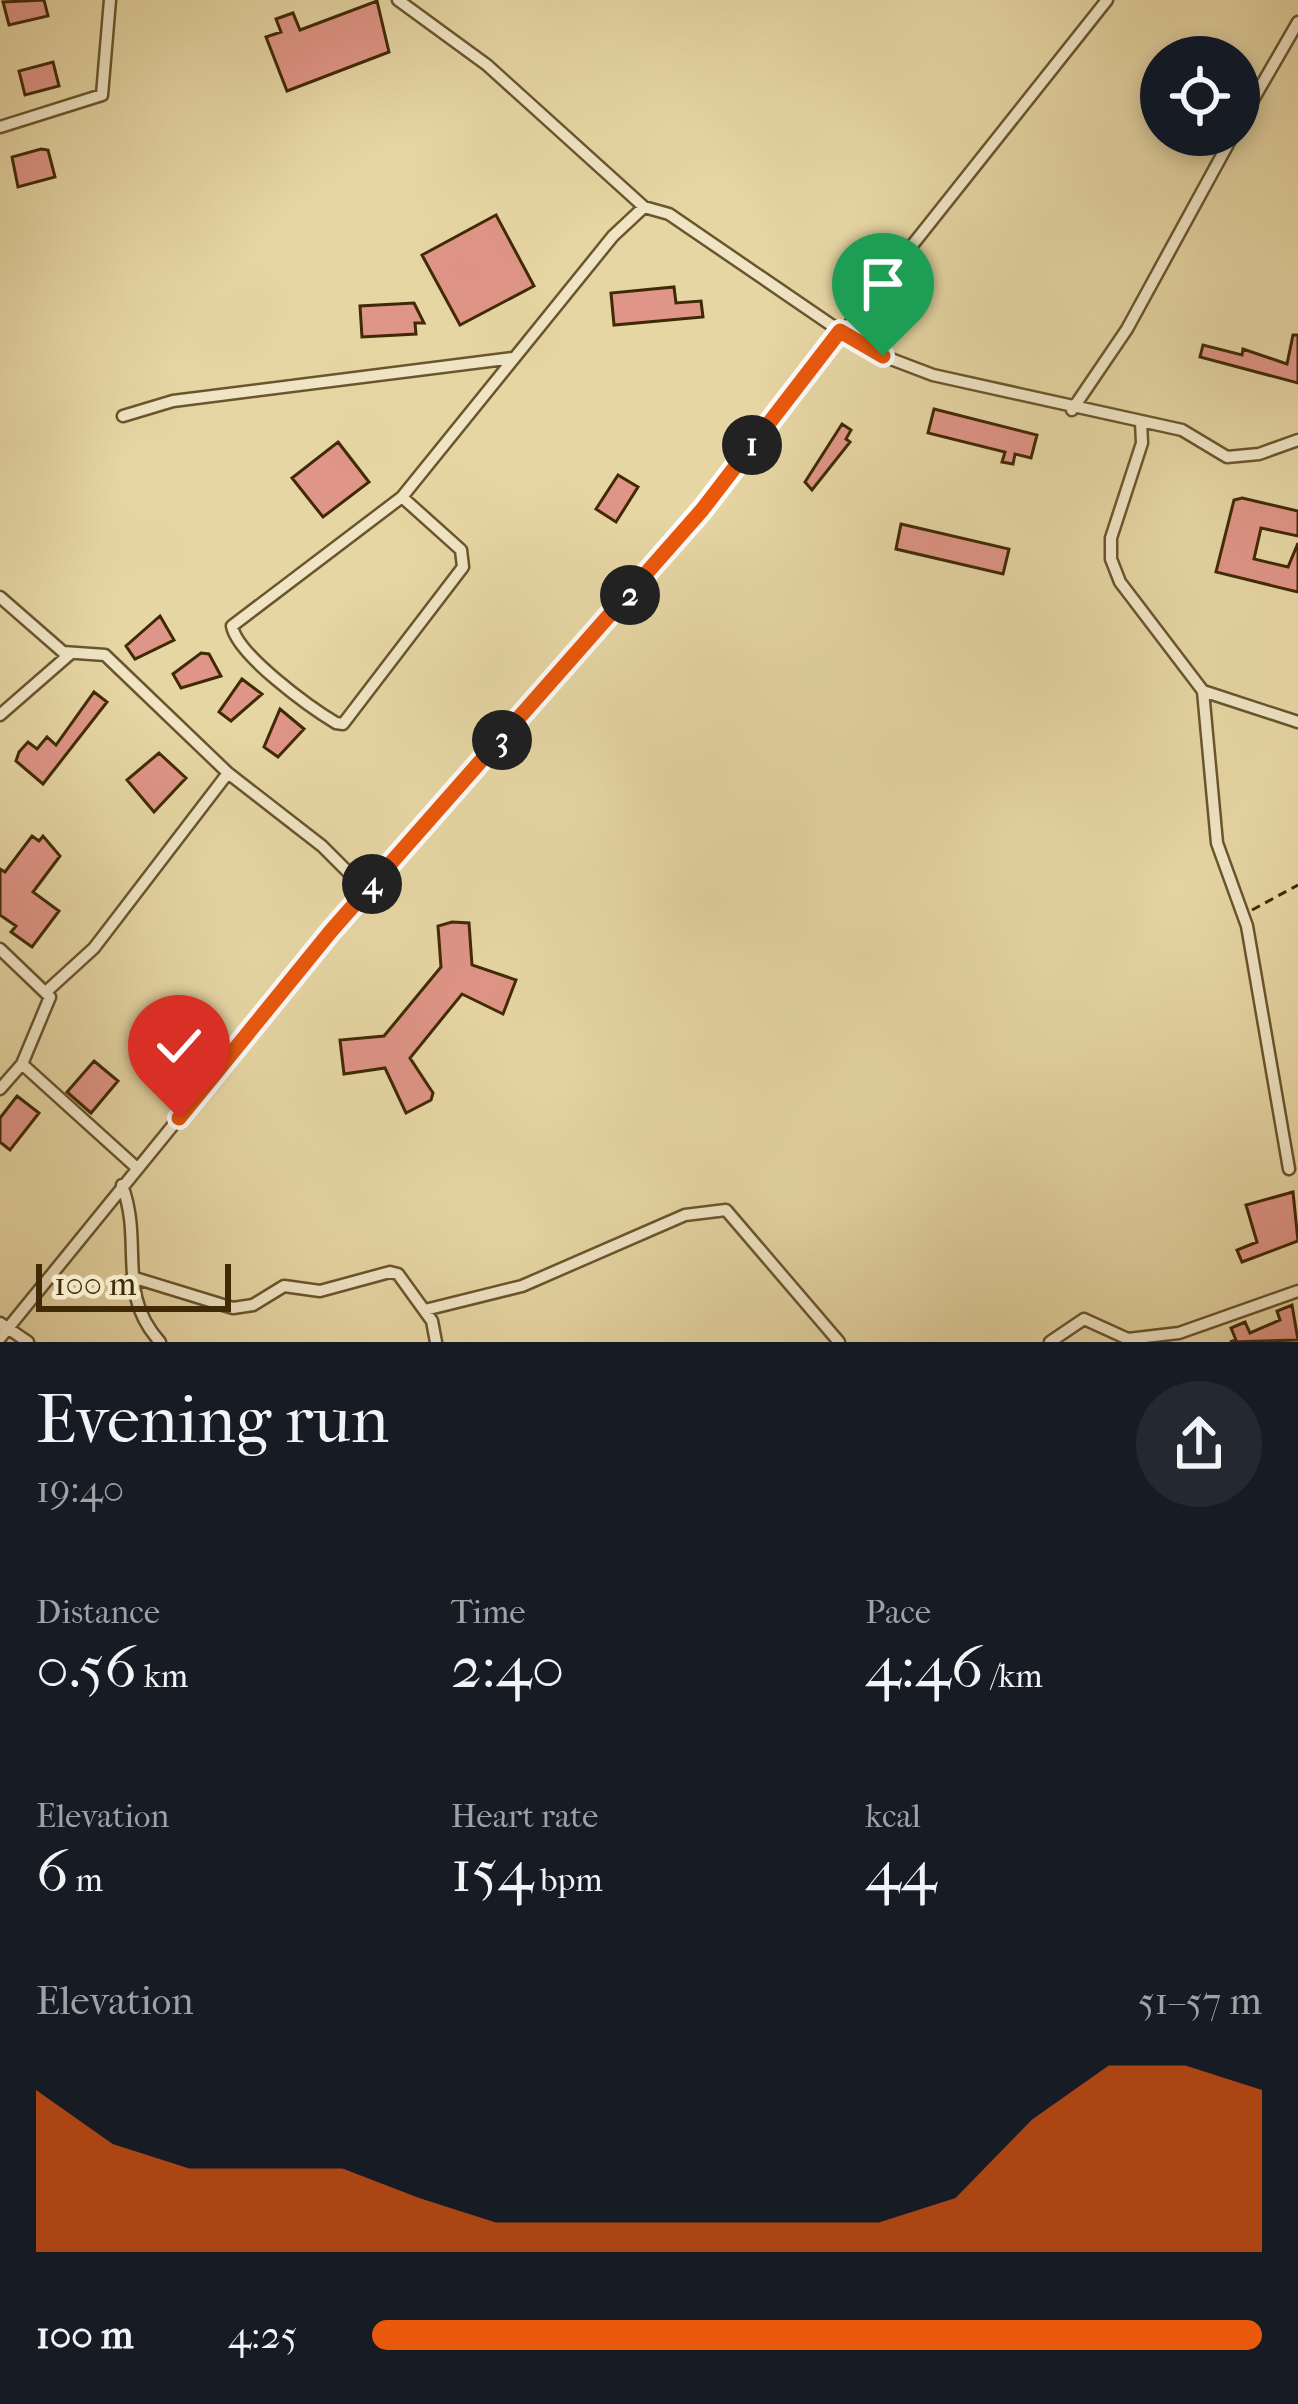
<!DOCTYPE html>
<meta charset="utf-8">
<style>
body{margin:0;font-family:"IM FELL French Canon",serif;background:#242831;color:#f1f3f6;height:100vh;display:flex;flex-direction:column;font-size:45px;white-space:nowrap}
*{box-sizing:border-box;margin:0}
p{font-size:39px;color:#9ea1a6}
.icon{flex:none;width:66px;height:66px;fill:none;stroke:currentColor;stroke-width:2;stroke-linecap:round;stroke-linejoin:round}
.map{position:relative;height:1342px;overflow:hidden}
.panel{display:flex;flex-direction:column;background:#171b24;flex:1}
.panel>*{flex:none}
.buttons{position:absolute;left:1140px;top:36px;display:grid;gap:24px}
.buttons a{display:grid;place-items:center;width:120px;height:120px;border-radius:50%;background:#171b24;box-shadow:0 6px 18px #0003;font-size:60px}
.scale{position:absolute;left:36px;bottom:30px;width:195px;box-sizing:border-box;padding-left:12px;border:6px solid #402a05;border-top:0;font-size:33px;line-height:42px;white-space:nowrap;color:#402a05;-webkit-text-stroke:9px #efe4c4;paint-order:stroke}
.pin{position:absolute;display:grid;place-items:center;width:102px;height:102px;color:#fff;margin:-123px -51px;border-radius:50% 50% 50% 0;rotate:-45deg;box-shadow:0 0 12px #0007}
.pin .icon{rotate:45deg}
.km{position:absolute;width:60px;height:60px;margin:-30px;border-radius:50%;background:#222;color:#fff;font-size:33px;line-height:60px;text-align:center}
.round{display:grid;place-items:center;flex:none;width:126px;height:126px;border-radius:63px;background:#242831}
.overview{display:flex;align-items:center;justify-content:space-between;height:204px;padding:0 36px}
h1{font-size:66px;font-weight:600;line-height:90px}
.metrics{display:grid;grid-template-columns:repeat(3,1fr);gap:18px;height:204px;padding:12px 36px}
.metrics div{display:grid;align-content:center}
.metrics b{font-size:60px;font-weight:600}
.metrics small{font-size:33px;font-weight:400}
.metrics p{font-size:33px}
.chart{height:336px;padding:24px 36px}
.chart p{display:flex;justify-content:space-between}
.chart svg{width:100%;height:216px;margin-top:12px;fill:#ea580c;opacity:.7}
ul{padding:0 36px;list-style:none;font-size:39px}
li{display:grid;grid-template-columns:192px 144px 1fr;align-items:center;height:90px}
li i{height:30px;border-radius:15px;background:#ea580c}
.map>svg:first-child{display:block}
.building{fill:#df9587;stroke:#402a05;stroke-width:3}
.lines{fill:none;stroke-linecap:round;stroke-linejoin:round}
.minor-casing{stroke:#6a552d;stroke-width:15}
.path{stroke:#402a05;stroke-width:3;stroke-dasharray:9 6;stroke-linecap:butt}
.minor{stroke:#efe4c4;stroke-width:10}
.route-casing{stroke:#fff;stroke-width:24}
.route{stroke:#ea580c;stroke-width:15}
</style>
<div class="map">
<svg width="1298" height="1342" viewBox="0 0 1298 1342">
<rect width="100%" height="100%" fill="#e6d6a4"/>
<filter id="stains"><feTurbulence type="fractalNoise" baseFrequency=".00167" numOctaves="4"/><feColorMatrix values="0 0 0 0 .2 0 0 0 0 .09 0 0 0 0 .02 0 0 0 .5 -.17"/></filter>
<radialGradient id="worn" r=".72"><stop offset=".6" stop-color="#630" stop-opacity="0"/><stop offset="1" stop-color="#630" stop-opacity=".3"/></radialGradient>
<path class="building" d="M44,0L48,16L9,25L3,2Z
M377,1L389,52L287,91L266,37L281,32L276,19L293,13L300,30Z
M53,62L59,86L25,95L19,71Z
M41,149L48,150L55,177L18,187L12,157Z
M496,215L534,286L460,325L422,255Z
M674,287L676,303L701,301L703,317L614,325L611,293Z
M414,303L424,323H415L416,334L362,337L360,306Z
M1293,335H1298V383L1200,357L1203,345L1242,355L1243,349L1287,364Z
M934,409L1037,435L1031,458L1015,454L1013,464L1002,462L1005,452L928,433Z
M842,424L851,430L846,439L850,442L812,490L805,482Z
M338,442L369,482L323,517L292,478Z
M618,475L638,487L616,522L596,509Z
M1242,498L1298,511V536L1261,528L1254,559L1288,567L1298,543V592L1216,572L1234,500Z
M901,524L1009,549L1003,574L896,549Z
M160,616L174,640L135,659L126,646Z
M201,653L209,654L221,676L181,688L173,674Z
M242,679L262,694L231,721L219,712Z
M94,692L107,702L43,784L16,761L19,752L28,742L37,749L47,737L56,745Z
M280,709L304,729L278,757L264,747Z
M159,753L186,778L154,812L127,780Z
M32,836L39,841L43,836L60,856L33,892L59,911L32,947L11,932L16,926L0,915V869L5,872Z
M452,922L469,923L472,965L516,980L503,1014L462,994L410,1058L433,1093L431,1100L406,1113L385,1068L344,1074L340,1040L384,1036L441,967L438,926Z
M94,1061L118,1081L91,1113L67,1092Z
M17,1096L39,1113L10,1150L0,1142V1118Z
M1293,1192L1298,1241L1242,1262L1237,1250L1257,1242L1246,1205Z
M1292,1305L1298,1340L1230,1342L1236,1340L1231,1328L1245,1322L1250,1333L1280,1320L1277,1311Z"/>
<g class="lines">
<g class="minor-casing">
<path id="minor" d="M398,0L487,65L644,207
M1239,124L1298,22
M0,127L102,95L110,0
M1072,410L1127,329L1233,135
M123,416L173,401L513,358
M1141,422L1142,443L1111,538V559L1120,582L1203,691L1217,843L1247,926L1289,1169
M402,497L461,550L463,567L343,724L336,723C311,708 237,655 232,626L402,497L613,236L644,207L669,214L840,331L883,356L933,375L1182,430L1227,457L1259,454L1298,440
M0,597L63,652L105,655L228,773L322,846L366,890
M1203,691L1298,722
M0,715L70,654
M0,949L50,997L22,1064L137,1168
M48,990L94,948L228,773
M0,1089L22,1064
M122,1185C144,1244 115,1292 160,1342
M132,1277L233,1308L253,1305L284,1286L320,1291L390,1272L398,1274L432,1321L436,1342
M425,1310L522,1286L685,1215L726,1210L839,1342
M0,1323L28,1342
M0,1338L331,931L702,510L1107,0
M1050,1342L1084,1319L1128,1339L1179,1333L1298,1291"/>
</g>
<path class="path" d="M1252,910L1298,885"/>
<use href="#minor" class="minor"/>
</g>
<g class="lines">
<g class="route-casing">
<path id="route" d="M179,1118L331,931L702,510L840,331L883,356"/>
</g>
<use href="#route" class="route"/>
</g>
<rect width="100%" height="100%" filter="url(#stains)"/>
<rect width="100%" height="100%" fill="url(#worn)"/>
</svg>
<div class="buttons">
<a><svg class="icon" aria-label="locate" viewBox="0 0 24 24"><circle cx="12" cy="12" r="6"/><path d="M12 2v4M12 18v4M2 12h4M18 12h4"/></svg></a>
</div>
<div class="scale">100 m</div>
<div class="pin" style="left:883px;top:356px;background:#1e9e55"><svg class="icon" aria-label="arrive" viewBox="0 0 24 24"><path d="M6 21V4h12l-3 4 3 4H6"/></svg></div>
<div class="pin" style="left:179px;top:1118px;background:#d93025"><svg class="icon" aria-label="check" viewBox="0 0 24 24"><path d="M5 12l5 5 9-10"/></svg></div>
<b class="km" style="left:752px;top:445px">1</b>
<b class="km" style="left:630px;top:595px">2</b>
<b class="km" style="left:502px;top:740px">3</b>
<b class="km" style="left:372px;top:884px">4</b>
</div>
<section class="panel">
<div class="overview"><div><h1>Evening run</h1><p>19:40</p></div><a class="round"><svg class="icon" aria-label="share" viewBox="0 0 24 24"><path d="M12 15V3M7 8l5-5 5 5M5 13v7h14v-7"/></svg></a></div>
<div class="metrics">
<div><p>Distance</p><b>0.56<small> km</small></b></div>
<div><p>Time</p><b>2:40</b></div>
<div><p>Pace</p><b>4:46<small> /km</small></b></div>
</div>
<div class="metrics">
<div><p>Elevation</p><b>6<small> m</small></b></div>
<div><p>Heart rate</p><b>154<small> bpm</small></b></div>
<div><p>kcal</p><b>44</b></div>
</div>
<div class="chart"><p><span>Elevation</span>51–57 m</p>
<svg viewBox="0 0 160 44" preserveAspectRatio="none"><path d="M0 44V11L10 22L20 27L30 27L40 27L50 33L60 38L70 38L80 38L90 38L100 38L110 38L120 33L130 17L140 6L150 6L160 11V44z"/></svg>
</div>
<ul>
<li><b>100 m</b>4:25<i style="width:100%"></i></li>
</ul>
</section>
